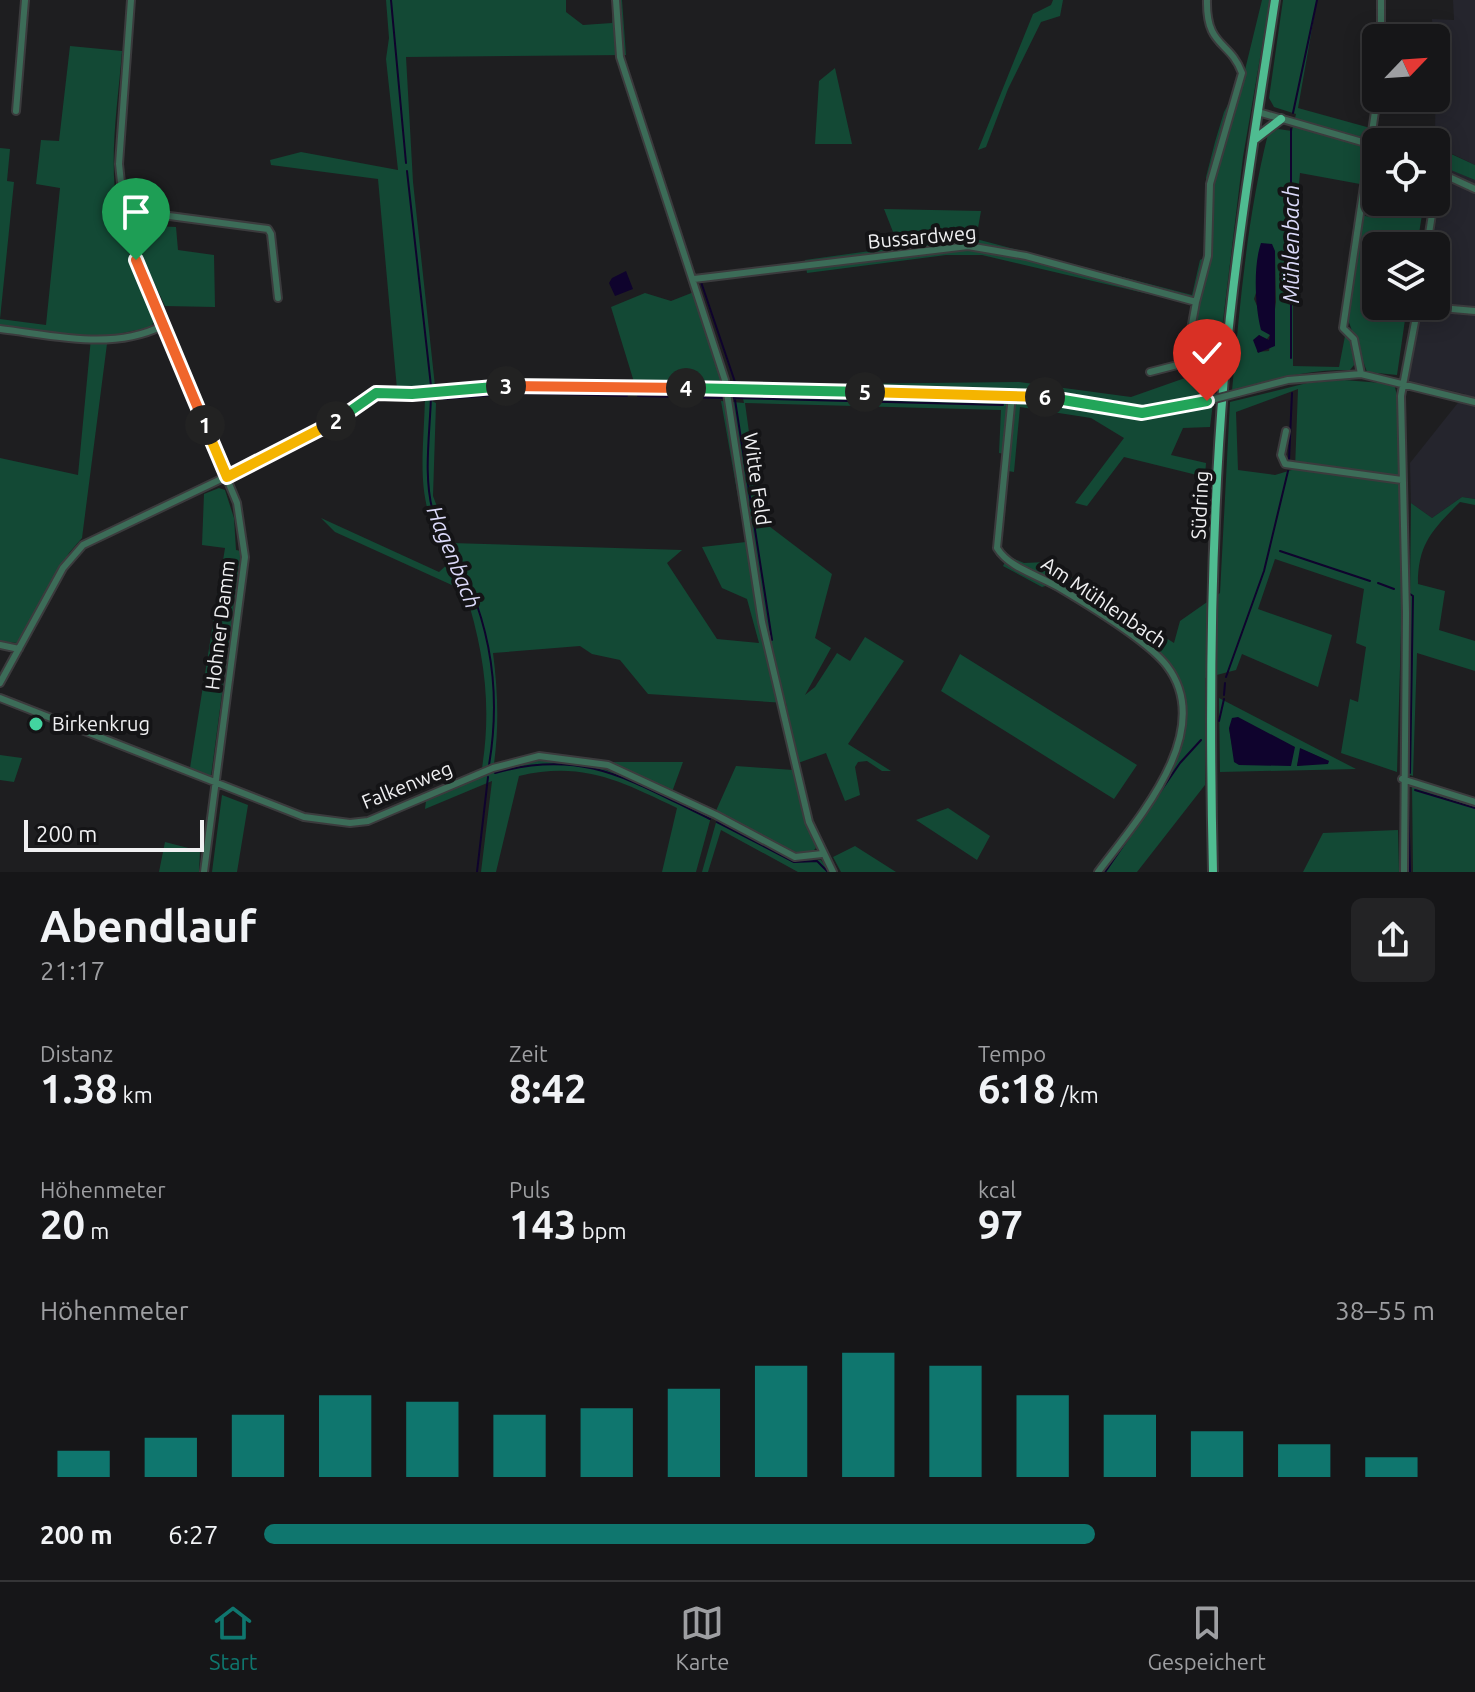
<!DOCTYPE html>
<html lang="de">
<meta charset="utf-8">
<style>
body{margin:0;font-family:Ubuntu,sans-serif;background:#232325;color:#f1f3f6;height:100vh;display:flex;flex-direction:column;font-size:30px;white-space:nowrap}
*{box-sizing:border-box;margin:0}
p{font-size:26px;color:#9e9fa2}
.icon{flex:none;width:44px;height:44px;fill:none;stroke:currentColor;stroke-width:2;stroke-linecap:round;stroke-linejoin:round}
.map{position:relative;height:872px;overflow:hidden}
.panel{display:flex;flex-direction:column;background:#161618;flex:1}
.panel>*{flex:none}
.needle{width:52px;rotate:65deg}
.tools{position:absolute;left:1362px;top:24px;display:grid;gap:16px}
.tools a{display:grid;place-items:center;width:88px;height:88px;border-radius:12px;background:#161618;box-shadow:0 4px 20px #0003,0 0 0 2px #353537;font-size:40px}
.scale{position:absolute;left:24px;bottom:20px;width:180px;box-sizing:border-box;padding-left:8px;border:4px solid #f0f0f2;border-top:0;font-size:22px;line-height:28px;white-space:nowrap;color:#f0f0f2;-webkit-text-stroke:6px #141416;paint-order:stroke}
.pin{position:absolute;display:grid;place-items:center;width:68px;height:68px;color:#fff;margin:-82px -34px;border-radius:50% 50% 50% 0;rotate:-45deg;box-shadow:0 0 8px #0007}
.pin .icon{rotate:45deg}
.km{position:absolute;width:40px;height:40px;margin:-20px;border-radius:50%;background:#222;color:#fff;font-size:22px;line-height:40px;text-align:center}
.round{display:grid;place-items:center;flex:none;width:84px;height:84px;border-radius:12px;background:#232325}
.head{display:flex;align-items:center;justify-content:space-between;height:136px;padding:0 40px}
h1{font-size:44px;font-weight:600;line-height:60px}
.figures{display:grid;grid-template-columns:repeat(3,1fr);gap:12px;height:136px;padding:8px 40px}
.figures div{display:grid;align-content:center}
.figures b{font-size:40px;font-weight:600}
.figures small{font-size:22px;font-weight:400}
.figures p{font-size:22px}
.chart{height:224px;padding:16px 40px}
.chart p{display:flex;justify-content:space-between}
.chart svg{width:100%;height:144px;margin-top:8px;stroke:#0f766e;stroke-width:6}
ul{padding:0 40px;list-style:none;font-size:26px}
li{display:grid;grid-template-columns:128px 96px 1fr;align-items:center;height:60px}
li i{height:20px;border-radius:10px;background:#0f766e}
.tabs{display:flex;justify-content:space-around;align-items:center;height:112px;border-top:2px solid #353537;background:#161618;font-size:22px;color:#9e9fa2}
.tabs a{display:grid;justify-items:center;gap:4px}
.tabs .active{color:#0f766e}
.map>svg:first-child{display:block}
.built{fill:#25252d}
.green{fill:#134935;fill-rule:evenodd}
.water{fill:#0f032d}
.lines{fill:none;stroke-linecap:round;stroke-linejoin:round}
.stream{stroke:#0f032d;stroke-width:2}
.minor-casing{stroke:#3b3b3d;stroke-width:10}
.major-casing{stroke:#3b3b3d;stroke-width:12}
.minor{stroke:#3c6c58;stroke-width:6}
.major{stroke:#4fbc91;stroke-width:8}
.minor-bridge-casing{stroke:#3b3b3d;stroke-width:10;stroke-linecap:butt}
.minor-bridge{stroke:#3c6c58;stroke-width:6}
.split-1-casing{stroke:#fff;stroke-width:16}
.split-2-casing{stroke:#fff;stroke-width:16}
.split-3-casing{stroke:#fff;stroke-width:16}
.split-4-casing{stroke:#fff;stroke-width:16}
.split-5-casing{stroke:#fff;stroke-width:16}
.split-6-casing{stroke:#fff;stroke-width:16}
.split-7-casing{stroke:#fff;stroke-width:16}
.split-1{stroke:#f0652b;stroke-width:10}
.split-2{stroke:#f5b400;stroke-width:10}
.split-3{stroke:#22a559;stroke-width:10}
.split-4{stroke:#f0652b;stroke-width:10}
.split-5{stroke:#22a559;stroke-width:10}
.split-6{stroke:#f5b400;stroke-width:10}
.split-7{stroke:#22a559;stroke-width:10}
.poi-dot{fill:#43d4a0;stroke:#141416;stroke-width:3}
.labels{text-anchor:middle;stroke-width:8;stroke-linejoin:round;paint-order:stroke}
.street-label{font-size:20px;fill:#f0f0f2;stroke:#141416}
.poi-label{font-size:20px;fill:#f0f0f2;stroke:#141416;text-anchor:start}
.water-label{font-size:22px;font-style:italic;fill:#dcdafa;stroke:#141416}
</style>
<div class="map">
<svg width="1475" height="872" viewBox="0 0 1475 872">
<rect width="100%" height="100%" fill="#1e1e20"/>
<path class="built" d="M1453,0H1475V165L1436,146L1435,142L1436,38H1433L1432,19L1454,20Z
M1445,167L1475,180V499L1462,497L1432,518L1411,503L1410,463L1465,394L1406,380L1422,306H1436V246H1432Z"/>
<path class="green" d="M386,0H566V12L583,25L612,23L613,0H622L626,55L406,57L413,182L435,386L397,389L378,179L271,165L270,160L301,152L398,170L386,59L389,38Z
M1053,0H1063L1060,16L1041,22L1008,89L986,147L978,150L1033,14L1051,5Z
M1262,0H1270L1243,157L1210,427L1183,428L1171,455L1206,463L1205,477L1124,457L1087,506L1075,503L1124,438L1091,418L1020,407L1014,472L1008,471L1010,455L999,453L1001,410L745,403L761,520L832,574L815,638L831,648L805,695L815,687L837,653L850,661L865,637L904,661L848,744L891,771H882L867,761L858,762L855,767L860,795L845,801L826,753L798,763L786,703L648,694L620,660L592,654L580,646L493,653C498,692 499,726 494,764L482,768C492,705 484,651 465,591L335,532L321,518L439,572L450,562C414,500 423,468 425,398L436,403L433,496L451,543L682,550L667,563L717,639L759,643L747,599L722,588L702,547L746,542L721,401L744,403L740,385L1019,382L1131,397L1185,378L1201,298L1192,296L1191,304L982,255H946L807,273L805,260L899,247L884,209L981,211L976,239L1192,295L1200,260L1211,254V222L1206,220V177L1215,142L1224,112L1244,74Z
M1283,0H1317L1298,108L1421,142H1376V202H1424L1417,246H1376V306H1407L1397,375L1367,372L1347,317L1363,215L1369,217L1360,184L1300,173L1293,246V366L1339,367L1345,336L1352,340L1354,365L1350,370C1309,369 1272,379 1232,391C1240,304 1247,218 1268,134L1278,129L1292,131L1296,114L1274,107L1269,98ZM1275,251L1276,302L1269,351L1257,352L1259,335L1266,340L1270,335L1254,299L1259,283L1258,260Z
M70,46L122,51C118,104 108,160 118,212C125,249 140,284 154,318L152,327L108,336L82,538L69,553L17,643L0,641V458L78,475L91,338L0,325V148L10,149L7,181L14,182L0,319L46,325L60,188L36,184L41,140L59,141Z
M835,68L852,144H815L819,81Z
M1436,147L1475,165V180L1436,164Z
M133,225L176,227L178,250L214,255L215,307L165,306L143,259Z
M694,292L722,385L634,382L611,307L645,293L671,301Z
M1344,380L1394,384L1397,395L1402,597L1397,772L1341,753L1350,699L1358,702L1366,647L1356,643L1364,589L1275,559L1258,609L1332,635L1318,687L1242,654L1236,670L1205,678V785L1137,872H1106C1142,818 1224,721 1163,658C1134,628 1093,606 1059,582L1042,587L1003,566L1008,556L1024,563L1047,562L1174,643L1180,621L1220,593L1230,402L1307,383ZM1298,389L1295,469L1275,475L1238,470L1236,412Z
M219,488L225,490L234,518L236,550L241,551L211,776L190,768L225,548L202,545L204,494Z
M1462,497L1475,499V505L1460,502C1432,530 1418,544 1418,584L1445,591L1439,630L1475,641V671L1417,653L1413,776L1408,774L1411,503L1432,518Z
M960,654L1137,765L1114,799L941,691Z
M1219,698L1356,769L1220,772ZM1229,728L1294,747L1235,762ZM1301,749L1329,761L1297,766Z
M0,755L22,758L14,782L0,780Z
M539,760C602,758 656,791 711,817L696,872H662L677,808C620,781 583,761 519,776L496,872H481L492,781L425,809L426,801L493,772Z
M608,762H683L672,792Z
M736,766L793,770L816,848L811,853L796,852L715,813Z
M1412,784L1475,806V872H1413Z
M222,795L248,805L237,872H212Z
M948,808L990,836L977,860L916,820Z
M717,819L794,859L821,860L830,872H798L721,830L708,872H702Z
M1398,830L1399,872H1303L1323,833Z
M165,842L200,851L199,872H159Z
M855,846L896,872H841L833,857Z"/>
<path class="water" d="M1261,243L1272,244L1275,251V346L1258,353L1253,340L1259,335L1269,340L1270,335L1261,330C1255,307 1253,266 1261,243Z
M626,271L633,289L615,296L609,283L612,278Z
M1238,717L1295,747L1291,766L1239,765L1234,762L1229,728L1232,718Z
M1300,748L1329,761L1328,764L1297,766Z"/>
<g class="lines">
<path class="stream" d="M391,0L406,163
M1293,113L1317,0
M407,171L431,386
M701,282L736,385
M1291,358V129
M431,396C430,433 423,476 433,512C440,540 461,563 471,589C494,646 499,706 489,765
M638,396L724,398
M732,398L1003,405
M444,399L521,393L627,396
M735,400L772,640
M1289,460L1292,393
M1280,551L1370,581
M1378,583L1394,589
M1226,677L1264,571L1288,471
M1224,695L1225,683
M1219,721L1224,699
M495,773C585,747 632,782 710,819
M1410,773L1413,596L1410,594
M1415,790L1475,808
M1408,801L1410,872
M717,822L794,862L817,861L828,872
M477,872L488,777
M1105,872L1180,763L1201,740"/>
<g class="minor-casing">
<path id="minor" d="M131,0L119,164L124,210L136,260L237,503L245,557L204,872
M616,0L620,57L725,380L762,622L809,822L833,872
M1381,38V0
M16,111L25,0
M1258,112L1376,146
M1436,171L1475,189
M1436,193L1446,175
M124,210L268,229L271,234L278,298
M1427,246L1434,202
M694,279L968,246L1026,256L1196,302L1208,256L1210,184L1242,73C1230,40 1206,48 1207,0
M1418,306L1475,311
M0,329C52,335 112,351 162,326
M1150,372L1185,363L1196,302
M1361,374L1354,339L1343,328L1377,98
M1238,393L1288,380L1361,374L1475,402
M1012,395L997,548C1009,568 1038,575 1058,587C1085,603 1149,642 1167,666C1217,732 1136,821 1098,872
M1286,431L1281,455L1285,464L1402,480
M0,645L19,649
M0,683L63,568L83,545L326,429L376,393L412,394L521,385L1012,395L1059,398L1142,413L1207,401
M0,698L304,817L350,823L368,821L493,768L539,756L608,765L716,815L795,857L822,854
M1402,779L1475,802
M1404,872L1406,613L1401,396L1418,306"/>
</g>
<g class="major-casing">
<path id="major" d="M1255,139L1281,119
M1213,872C1209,707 1210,542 1224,377C1235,251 1256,125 1275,0"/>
</g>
<use href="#minor" class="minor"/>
<use href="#major" class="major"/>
<g class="minor-bridge-casing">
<path id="minor-bridge" d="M1207,401L1238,393"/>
</g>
<use href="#minor-bridge" class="minor-bridge"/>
</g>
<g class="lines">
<g class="split-1-casing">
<path id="split-1" d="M136,260L205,425"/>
</g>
<g class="split-2-casing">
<path id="split-2" d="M205,425L227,477L336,421"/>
</g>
<g class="split-3-casing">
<path id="split-3" d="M336,421L376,393L412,394L506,386"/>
</g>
<g class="split-4-casing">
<path id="split-4" d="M506,386L686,388"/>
</g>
<g class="split-5-casing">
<path id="split-5" d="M686,388L865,392"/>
</g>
<g class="split-6-casing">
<path id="split-6" d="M865,392L1045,397"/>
</g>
<g class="split-7-casing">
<path id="split-7" d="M1045,397L1142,413L1207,401"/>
</g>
<use href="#split-1" class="split-1"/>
<use href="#split-2" class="split-2"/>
<use href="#split-3" class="split-3"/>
<use href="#split-4" class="split-4"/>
<use href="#split-5" class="split-5"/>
<use href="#split-6" class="split-6"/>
<use href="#split-7" class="split-7"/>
</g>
<circle class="poi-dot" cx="36" cy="724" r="8"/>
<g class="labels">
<g class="street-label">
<text transform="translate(922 237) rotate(-5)" y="7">Bussardweg</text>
<text transform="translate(757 479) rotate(82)" y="7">Witte Feld</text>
<text transform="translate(1200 505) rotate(-87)" y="7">Südring</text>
<text transform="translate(1104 602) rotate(34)" y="7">Am Mühlenbach</text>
<text transform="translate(220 625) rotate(-83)" y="7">Hohner Damm</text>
<text transform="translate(407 785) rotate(-22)" y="7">Falkenweg</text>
</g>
<g class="poi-label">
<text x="52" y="731">Birkenkrug</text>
</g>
<g class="water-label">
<text transform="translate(1291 244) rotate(-90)" y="8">Mühlenbach</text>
<text transform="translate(454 557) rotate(68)" y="8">Hagenbach</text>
</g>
</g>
</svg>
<div class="tools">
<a><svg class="needle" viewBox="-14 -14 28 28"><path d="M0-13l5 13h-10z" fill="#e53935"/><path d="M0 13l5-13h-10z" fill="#9e9fa2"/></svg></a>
<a><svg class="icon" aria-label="locate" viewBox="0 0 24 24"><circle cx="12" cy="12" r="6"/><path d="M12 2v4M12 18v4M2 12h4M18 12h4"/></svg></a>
<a><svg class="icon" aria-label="layers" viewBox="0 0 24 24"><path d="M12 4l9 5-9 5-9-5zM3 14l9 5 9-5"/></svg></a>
</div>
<div class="scale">200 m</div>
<div class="pin" style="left:136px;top:260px;background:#1e9e55"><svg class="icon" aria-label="arrive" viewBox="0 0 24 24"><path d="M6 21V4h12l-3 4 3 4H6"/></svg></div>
<div class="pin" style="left:1207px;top:401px;background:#d93025"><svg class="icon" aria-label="check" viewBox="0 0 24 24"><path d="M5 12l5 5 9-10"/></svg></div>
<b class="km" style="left:205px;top:425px">1</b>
<b class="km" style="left:336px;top:421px">2</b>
<b class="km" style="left:506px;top:386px">3</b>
<b class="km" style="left:686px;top:388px">4</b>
<b class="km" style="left:865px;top:392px">5</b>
<b class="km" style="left:1045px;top:397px">6</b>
</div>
<section class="panel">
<div class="head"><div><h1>Abendlauf</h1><p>21:17</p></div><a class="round"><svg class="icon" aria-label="share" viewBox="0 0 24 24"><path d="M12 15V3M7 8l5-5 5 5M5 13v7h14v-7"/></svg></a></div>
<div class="figures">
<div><p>Distanz</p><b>1.38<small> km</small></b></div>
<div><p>Zeit</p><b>8:42</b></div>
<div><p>Tempo</p><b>6:18<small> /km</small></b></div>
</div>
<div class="figures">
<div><p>Höhenmeter</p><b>20<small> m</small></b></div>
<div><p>Puls</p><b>143<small> bpm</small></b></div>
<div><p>kcal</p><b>97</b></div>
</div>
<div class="chart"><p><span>Höhenmeter</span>38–55 m</p>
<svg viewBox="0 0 160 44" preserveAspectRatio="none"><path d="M5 44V36M15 44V32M25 44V25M35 44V19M45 44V21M55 44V25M65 44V23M75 44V17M85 44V10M95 44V6M105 44V10M115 44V19M125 44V25M135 44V30M145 44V34M155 44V38"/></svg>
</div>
<ul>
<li><b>200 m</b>6:27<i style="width:71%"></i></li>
</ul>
</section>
<nav class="tabs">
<a class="active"><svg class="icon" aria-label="home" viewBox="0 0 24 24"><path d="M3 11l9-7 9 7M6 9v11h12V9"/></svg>Start</a>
<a><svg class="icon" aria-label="map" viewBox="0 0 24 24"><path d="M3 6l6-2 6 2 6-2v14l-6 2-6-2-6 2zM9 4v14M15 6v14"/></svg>Karte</a>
<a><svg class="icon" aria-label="saved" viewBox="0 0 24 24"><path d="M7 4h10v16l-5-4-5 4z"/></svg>Gespeichert</a>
</nav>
